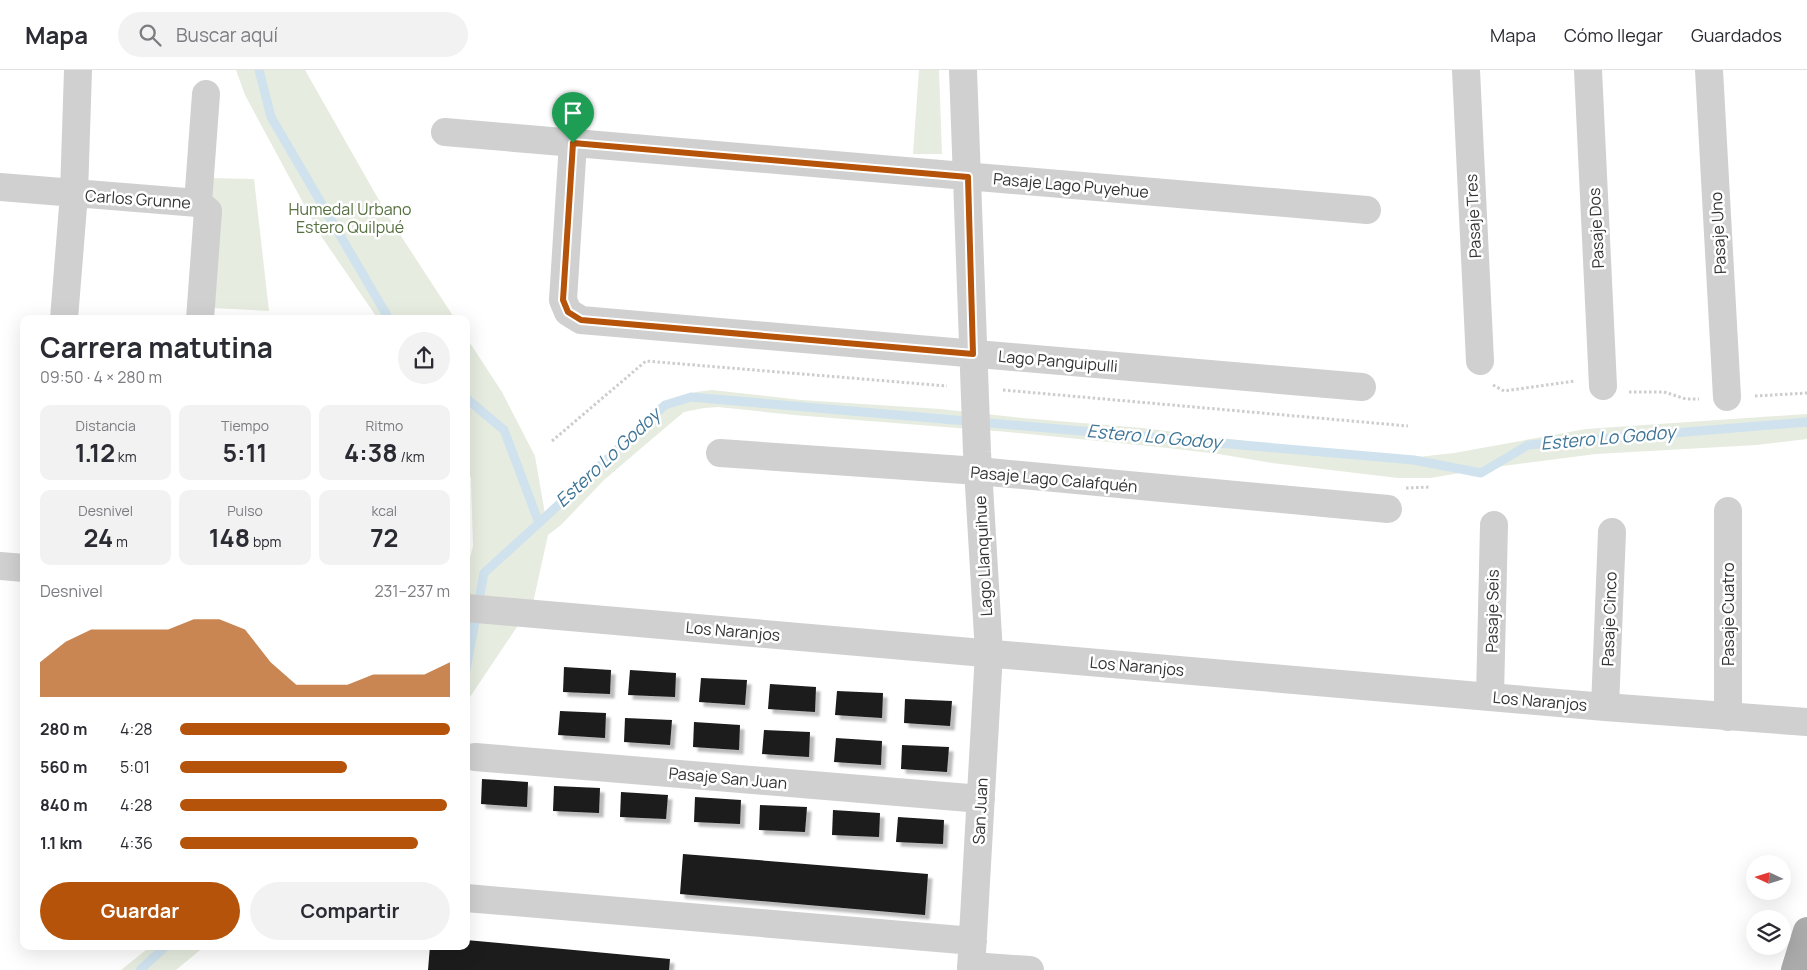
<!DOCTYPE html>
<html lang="es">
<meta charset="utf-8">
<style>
body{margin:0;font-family:Manrope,sans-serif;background:#f2f2f3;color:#2b2b33;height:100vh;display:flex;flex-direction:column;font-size:19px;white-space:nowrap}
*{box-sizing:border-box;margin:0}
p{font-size:16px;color:#7c7c81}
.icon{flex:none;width:28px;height:28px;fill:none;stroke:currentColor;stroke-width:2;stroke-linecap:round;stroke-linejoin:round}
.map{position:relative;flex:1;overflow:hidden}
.sheet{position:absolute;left:20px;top:245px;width:450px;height:635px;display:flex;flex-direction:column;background:#fff;border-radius:10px;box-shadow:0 5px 20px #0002}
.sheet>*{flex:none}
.needle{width:32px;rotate:274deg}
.controls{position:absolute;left:1746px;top:785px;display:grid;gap:10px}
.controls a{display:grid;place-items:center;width:45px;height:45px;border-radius:50%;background:#fff;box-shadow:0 5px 20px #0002;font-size:25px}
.pin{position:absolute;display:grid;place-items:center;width:42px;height:42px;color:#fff;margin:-51px -21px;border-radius:50% 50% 50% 0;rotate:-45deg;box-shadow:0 0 5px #0007}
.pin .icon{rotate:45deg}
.round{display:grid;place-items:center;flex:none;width:52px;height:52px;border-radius:26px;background:#f2f2f3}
.head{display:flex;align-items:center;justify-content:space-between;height:85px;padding:0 20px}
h1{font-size:28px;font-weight:700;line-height:38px}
.figures{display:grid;grid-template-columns:repeat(3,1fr);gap:8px;height:85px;padding:5px 20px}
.figures div{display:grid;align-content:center;border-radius:10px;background:#f2f2f3;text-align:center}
.figures b{font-size:25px;font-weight:700}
.figures small{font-size:14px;font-weight:400}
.figures p{font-size:14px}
.chart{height:140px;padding:10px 20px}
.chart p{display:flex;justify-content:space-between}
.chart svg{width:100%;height:90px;margin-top:5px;fill:#b45309;opacity:.7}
.action{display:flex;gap:10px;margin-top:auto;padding:10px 20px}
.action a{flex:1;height:58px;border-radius:30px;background:#b45309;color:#fff;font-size:20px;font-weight:700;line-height:58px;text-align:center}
.action a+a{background:#f2f2f3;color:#2b2b33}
ul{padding:0 20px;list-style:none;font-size:16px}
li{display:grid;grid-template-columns:80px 60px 1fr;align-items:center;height:38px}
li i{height:12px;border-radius:6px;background:#b45309}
header{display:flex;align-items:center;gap:30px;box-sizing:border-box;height:70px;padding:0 25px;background:#fff;border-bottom:1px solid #e1e1e2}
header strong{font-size:24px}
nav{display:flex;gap:28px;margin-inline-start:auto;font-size:18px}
.search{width:350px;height:45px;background:#f2f2f3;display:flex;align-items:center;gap:12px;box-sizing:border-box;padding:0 18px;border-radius:28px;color:#7c7c81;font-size:19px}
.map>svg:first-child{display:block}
.green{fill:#e6ecdf}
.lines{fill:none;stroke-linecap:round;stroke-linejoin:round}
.stream{stroke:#cfe2ee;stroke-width:9}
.building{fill:#1a1a1a;filter:url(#shadow)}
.path{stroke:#cdcdcd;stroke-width:3;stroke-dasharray:2.5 2.5;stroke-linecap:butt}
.minor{stroke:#d0d0d0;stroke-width:28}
.major{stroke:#ababab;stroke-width:28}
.route-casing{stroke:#fff;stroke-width:10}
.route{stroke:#b45309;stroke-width:6}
.labels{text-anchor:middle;stroke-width:5;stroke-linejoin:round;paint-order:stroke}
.street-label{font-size:16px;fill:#333;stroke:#fff}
.park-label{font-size:16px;fill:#56703f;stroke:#fff}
.water-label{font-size:18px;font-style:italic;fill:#3f7597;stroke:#fff}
</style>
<header>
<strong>Mapa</strong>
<div class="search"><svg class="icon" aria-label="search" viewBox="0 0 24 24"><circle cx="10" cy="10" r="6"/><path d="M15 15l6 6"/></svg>Buscar aquí</div>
<nav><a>Mapa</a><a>Cómo llegar</a><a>Guardados</a></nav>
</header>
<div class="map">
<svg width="1807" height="900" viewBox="0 0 1807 900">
<defs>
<filter id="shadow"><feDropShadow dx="4.5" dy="4.5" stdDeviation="1" flood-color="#0004"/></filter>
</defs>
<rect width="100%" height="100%" fill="#fff"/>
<path class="green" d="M236,0H305L388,146L455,249H378L321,166L245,25Z
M919,0H939L942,84H913Z
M208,108L254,109L269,241L213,238Z
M466,267L502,322L535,386L545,444L555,438L568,427L637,361L681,328L696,322L712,320L801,330L940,339L1022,348L1142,358L1310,379L1409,388L1454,383L1586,359L1807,344V369L1756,375L1596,384L1488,398L1431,408H1398L1272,393L1219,384L1159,377L1008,362L794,345L718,337L704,338L684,342L659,363L604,410L561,455L548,465L533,533L466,633V503L473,476L471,408L466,395Z
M151,876H205L176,900H121Z"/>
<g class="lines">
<path class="stream" d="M259,0L271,47L389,249
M466,328L504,360L539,453L484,503L466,600
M539,453L665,335L691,327L1414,390L1481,403L1528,375L1807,352
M140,900L166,876"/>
</g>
<path class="building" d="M564,597L611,600L610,624L563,622Z
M630,600L676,603L675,627L628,625Z
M701,608L747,610L745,635L699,632Z
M770,614L816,617L815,642L768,639Z
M837,621L883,623L882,648L835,645Z
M905,629L952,631L950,656L904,653Z
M560,641L606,643L605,668L558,665Z
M625,648L672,650L670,675L624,672Z
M694,652L740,655L739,680L693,677Z
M764,660L810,662L809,687L762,684Z
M836,668L882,671L881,695L834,692Z
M902,675L949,677L947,702L901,699Z
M482,709L528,712L527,737L481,734Z
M554,716L600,718L599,743L553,741Z
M621,722L668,725L666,749L620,747Z
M695,727L741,730L740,754L694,752Z
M760,735L807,737L805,762L759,760Z
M833,740L880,743L879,767L832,765Z
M898,747L944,750L943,774L896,772Z
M683,784L928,804L925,845L680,824Z
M466,870L670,889L669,900H428L430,876H466Z"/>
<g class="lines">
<path class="path" d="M1493,315L1504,321L1575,311
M1003,320L1408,356
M1629,322H1664L1686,329H1699
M1755,326L1807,323
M552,371L646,291L947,316
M1406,418L1430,417"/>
<path class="minor" d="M963,0L977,382L989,583L971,900
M1466,0L1480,291
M1588,0L1603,316
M1709,0L1727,327
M445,62L1367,140
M573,73L563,230L568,242L581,250L1362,317
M0,117L198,133L208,141L200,249
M198,133L206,24
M64,249L74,124L78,0
M720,383L978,401L1388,439
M0,496L24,498
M466,538L1605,637L1807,652
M1490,626L1494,455
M1605,637L1612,462
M1728,647V441
M475,687L981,729
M466,828L973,871
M971,896L1030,900"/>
<path class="major" d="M1795,900L1807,861"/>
</g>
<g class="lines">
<g class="route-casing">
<path id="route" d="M573,73L968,107L973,284L581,250L568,242L563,230Z"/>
</g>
<use href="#route" class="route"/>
</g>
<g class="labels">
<g class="street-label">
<text transform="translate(1071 115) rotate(5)" y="6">Pasaje Lago Puyehue</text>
<text transform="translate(138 129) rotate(4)" y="6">Carlos Grunne</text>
<text transform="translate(1473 146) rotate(-93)" y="6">Pasaje Tres</text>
<text transform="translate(1596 158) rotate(-93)" y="6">Pasaje Dos</text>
<text transform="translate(1718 163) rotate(-93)" y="6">Pasaje Uno</text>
<text transform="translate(1058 291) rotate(5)" y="6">Lago Panguipulli</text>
<text transform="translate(1054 409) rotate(5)" y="6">Pasaje Lago Calafquén</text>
<text transform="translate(983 486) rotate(-93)" y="6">Lago Llanquihue</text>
<text transform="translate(1492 541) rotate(-89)" y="6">Pasaje Seis</text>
<text transform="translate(1728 544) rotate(-90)" y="6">Pasaje Cuatro</text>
<text transform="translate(1609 549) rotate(-88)" y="6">Pasaje Cinco</text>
<text transform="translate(733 561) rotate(5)" y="6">Los Naranjos</text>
<text transform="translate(1137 596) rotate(5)" y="6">Los Naranjos</text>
<text transform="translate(1540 631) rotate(5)" y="6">Los Naranjos</text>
<text transform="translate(728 708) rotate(5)" y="6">Pasaje San Juan</text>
<text transform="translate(980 741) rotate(-87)" y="6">San Juan</text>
</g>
<g class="park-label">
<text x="350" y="145">Humedal Urbano<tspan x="350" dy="18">Estero Quilpué</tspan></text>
</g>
<g class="water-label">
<text transform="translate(1154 367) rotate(5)" y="6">Estero Lo Godoy</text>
<text transform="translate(1608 368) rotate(-5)" y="6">Estero Lo Godoy</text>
<text transform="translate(608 388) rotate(-43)" y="6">Estero Lo Godoy</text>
</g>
</g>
</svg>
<div class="controls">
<a><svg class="needle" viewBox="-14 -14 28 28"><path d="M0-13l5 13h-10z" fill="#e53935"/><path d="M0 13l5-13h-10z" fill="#7c7c81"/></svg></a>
<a><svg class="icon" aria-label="layers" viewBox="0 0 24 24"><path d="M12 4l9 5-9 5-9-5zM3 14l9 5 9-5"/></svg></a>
</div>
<div class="pin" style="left:573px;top:73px;background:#1e9e55"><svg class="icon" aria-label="arrive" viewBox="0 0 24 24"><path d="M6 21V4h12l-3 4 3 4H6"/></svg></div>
<section class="sheet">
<div class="head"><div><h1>Carrera matutina</h1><p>09:50 · 4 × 280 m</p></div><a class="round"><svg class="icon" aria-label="share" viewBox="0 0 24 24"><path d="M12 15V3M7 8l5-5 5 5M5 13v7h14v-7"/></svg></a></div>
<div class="figures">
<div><p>Distancia</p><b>1.12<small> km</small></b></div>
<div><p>Tiempo</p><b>5:11</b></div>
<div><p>Ritmo</p><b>4:38<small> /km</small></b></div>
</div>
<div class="figures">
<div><p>Desnivel</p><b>24<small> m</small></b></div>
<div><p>Pulso</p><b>148<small> bpm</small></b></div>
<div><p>kcal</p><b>72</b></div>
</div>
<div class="chart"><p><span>Desnivel</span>231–237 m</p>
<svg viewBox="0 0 160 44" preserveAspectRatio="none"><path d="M0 44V27L10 17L20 11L30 11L40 11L50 11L60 6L70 6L80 11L90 27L100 38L110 38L120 38L130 33L140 33L150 33L160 27V44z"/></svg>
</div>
<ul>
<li><b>280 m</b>4:28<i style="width:100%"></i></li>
<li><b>560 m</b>5:01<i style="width:62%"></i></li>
<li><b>840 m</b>4:28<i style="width:99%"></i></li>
<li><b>1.1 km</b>4:36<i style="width:88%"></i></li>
</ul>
<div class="action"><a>Guardar</a><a>Compartir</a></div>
</section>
</div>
